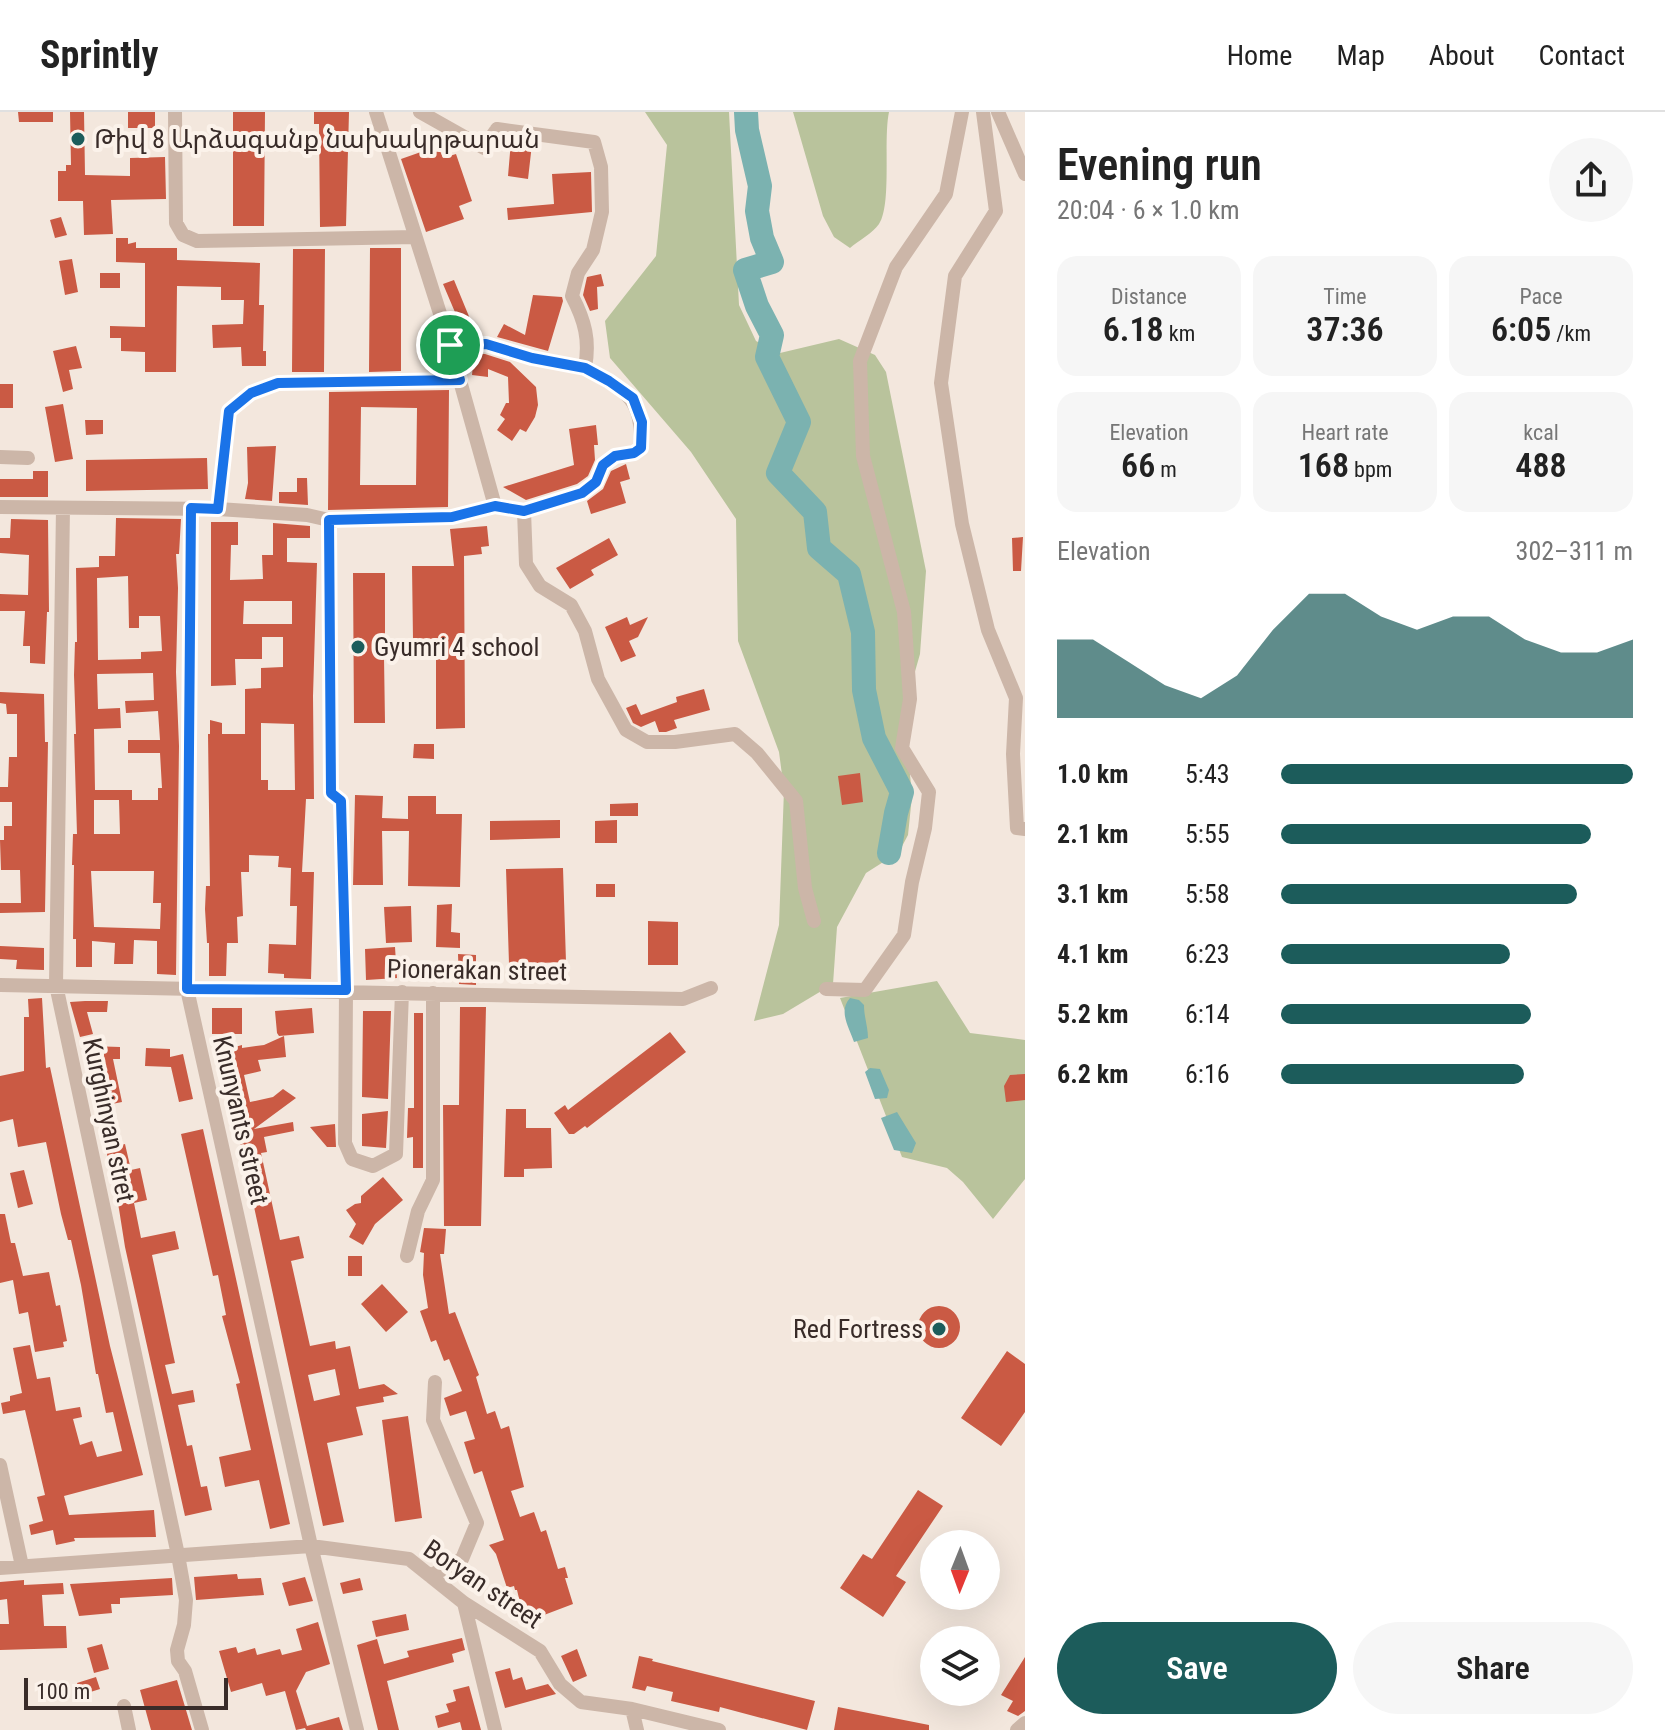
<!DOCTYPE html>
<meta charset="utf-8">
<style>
body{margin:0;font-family:"Roboto Condensed","Noto Sans Armenian",sans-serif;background:#f6f6f6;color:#222;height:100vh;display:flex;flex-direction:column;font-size:30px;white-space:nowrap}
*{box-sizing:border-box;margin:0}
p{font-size:26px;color:#767676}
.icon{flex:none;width:44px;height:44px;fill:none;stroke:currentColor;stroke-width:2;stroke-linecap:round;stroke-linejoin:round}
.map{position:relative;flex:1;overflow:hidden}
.side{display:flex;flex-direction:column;background:#fff;width:640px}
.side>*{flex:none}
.needle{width:52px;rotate:181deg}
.buttons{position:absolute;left:920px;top:1418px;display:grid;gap:16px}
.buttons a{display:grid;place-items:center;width:80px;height:80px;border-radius:50%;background:#fff;box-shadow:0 8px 32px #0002;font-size:40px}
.scale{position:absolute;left:24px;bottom:20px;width:204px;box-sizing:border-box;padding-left:8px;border:4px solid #392c29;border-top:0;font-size:22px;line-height:28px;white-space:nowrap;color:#392c29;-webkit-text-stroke:6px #fbf2ea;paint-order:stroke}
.pin{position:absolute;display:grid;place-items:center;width:68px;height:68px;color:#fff;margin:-34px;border:4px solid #fff;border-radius:50%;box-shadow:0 2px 8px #0007}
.round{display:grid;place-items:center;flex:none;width:84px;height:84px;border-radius:42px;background:#f6f6f6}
.head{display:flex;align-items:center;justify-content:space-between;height:136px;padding:0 32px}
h1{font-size:44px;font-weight:600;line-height:60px}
.stats{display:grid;grid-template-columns:repeat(3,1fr);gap:12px;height:136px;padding:8px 32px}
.stats div{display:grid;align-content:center;border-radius:20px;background:#f6f6f6;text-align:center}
.stats b{font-size:34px;font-weight:600}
.stats small{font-size:22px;font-weight:400}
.stats p{font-size:22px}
.chart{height:224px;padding:16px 32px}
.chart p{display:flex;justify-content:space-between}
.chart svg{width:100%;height:144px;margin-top:8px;fill:#1c5c5b;opacity:.7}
.action{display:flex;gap:16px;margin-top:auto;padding:16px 32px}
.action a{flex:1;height:92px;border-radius:48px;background:#1c5c5b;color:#fff;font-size:32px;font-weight:600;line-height:92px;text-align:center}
.action a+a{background:#f6f6f6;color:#222}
ul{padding:0 32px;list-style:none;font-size:26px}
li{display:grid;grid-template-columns:128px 96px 1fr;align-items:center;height:60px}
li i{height:20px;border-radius:10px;background:#1c5c5b}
header{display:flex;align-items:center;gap:48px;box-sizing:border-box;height:112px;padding:0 40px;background:#fff;border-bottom:2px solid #e0e0e0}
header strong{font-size:38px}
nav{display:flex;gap:44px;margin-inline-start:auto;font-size:28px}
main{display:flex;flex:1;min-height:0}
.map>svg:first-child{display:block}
.green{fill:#b9c39c}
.water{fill:#7bb2b0}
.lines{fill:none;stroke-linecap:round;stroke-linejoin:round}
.river{stroke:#7bb2b0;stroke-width:24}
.building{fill:#ca5a44;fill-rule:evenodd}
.minor{stroke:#ccb6a8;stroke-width:14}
.route-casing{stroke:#fff;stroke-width:16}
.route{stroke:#1a73e8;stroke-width:10}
.poi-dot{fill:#1c5c5b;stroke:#fbf2ea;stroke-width:3}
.labels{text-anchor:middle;stroke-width:8;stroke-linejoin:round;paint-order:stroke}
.poi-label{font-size:26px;fill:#392c29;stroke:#fbf2ea;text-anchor:start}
.street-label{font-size:26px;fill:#392c29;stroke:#fbf2ea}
</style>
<header>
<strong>Sprintly</strong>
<nav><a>Home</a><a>Map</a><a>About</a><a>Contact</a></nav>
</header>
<main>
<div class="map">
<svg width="1025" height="1618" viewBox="0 0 1025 1618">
<rect width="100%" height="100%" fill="#f3e7dd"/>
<path class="green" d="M645,0H729L739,193L756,229L780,241L839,227L875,243L886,260L926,459L920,542L904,598L912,684L908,723L899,740L866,761L837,815L833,872L783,902L754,909L779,813L784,678L779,640L738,529L736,407L691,340L610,246L605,209L656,144L667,33Z
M793,0H889C883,28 892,92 879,112C873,121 858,129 850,136L834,125L823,104Z
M937,869L970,921L1025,928V1067L993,1107L963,1070L947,1056L902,1045L840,886Z"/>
<path class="water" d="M850,886L859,888L864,893C864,905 868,915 868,926L854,930C849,915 838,899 850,886Z
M870,956L880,957L889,978L887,986L875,987L865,960Z
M897,1000L916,1031L912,1041L894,1038L881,1006Z"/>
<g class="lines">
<path class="river" d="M746,0L747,18L760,74L757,99L762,126L772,150L745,158L757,194L772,223L767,245L799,310L778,361L815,400L819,436L849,462L863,520L864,578L874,626L902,680L896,701L889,741"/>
</g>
<path class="building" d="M18,0H53V10H19Z
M70,0H84L85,63L130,64V46L165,45L166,87L111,88L113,122L84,123L83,89H58V59H66V53H71Z
M128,0H155V16H128Z
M233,0H265L264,114H233Z
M314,0H349L346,114L320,115L319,12H314Z
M511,29L532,32L528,67L508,64Z
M438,34L443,46L456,42L472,89L459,94L464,107L426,120L401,47Z
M591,60L592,100L508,108L507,96L554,92L552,62Z
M61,105L67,123L55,126L50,108Z
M116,126H128V132L136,130V136H177V148L260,151L259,193H264L263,239H266V254H242L241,235L213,236L212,213L243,212L244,188H221V175L177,174L176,260H145V240L121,239V226H110V214L145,215V151L116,150Z
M370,136H401V259L369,260Z
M293,137H325L324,260H292Z
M72,147L78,180L65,183L59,149Z
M100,161H120V176H100Z
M601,162L604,174L597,175L598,197L590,199L583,183L587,165Z
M454,168L475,219H463L443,172Z
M533,183L562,185L563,189L548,239L497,225L504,212L525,223Z
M76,234L82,256L69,258L73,277L63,280L53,239Z
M474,242H485L510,250L536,275L538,293L535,305L526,320L520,317L512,329L497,318L505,307L500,303L506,291H509L508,265L488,257V265L472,263Z
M0,272H13V296H0Z
M449,278L448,395L328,398L329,280ZM361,295L417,296L416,373H360Z
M63,292L73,347L55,350L45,295Z
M85,308H103V322L86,323Z
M596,313L598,333H594L595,348L588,364L577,372L526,388L503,375L574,353L569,317Z
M276,334L272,389L245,387L248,371L247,335Z
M207,346L208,377L86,379V348Z
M626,352L630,367L620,370L626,391L591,402L587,389L603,377L611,359Z
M33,359H48V385H0V367H33Z
M297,366H307L308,393L279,391V380H297Z
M116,406L181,407L179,442H176L178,476L176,560L179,634L176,863L157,862V829L134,828L133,852H114L115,831L92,829V855H76V827H73L74,753H72L73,722H77L74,622H76L74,563L75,530H77L76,456L99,455V444H115ZM128,464L129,516H139V504H160L162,539L141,540V547L98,548L97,466ZM153,561L154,588L125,589L126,601L158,599L160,628H128V641H160L162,676H158V688H132V678H95L94,617L121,616L120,596L98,597L97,562ZM94,688H119L120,722H94ZM91,759H154L153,791H161L160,817L94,815Z
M11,407L48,408L49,500H47L45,552L30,551V534H23L25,499H0V482L28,483L29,443L0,441V426H10Z
M211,410H238V433H231L230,468L263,467L262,443H273V411L310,414V426H287V450L317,451L313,584L314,687H306L302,760H314L311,867L284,866V862L268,861L269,832L296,833L297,794H290L291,756L278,755L279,744L249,743V760H241L243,804L237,805L238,831H227L226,864H209V831H207L205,797L206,774H210L208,622H210V608L222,611V622H245V577L261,576V556L283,555V525H262V547H235L236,573L211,574ZM244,489H292V512H243ZM261,611L294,612L295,678H268V668H261Z
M487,414L489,434L481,435L482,442L464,444L465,616L436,617V544L384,545L385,611H354L353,461H385V528H413L412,454H454L450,417Z
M1023,425L1021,459H1013L1012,426Z
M609,426L618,443L591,458L594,463L570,477L556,456Z
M627,505L630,513L648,505L638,525L629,529L636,544L621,550L605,515Z
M704,577L710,598L674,608L677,616L666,620H659L655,609L641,615L633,611L626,596L636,592L641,603L677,590L676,585Z
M0,580L44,582L45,630H48L45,800L0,801V791H21L20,758H1L0,728H4V714H12V690H0V675H8L9,645H17V602H7L6,592L0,591Z
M414,632H434V647L413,646Z
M860,661L863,690L842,693L838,664Z
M355,683L383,684L382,706L408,707V684H436V702H462L460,775L408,774L409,719H382L383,773H353Z
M638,691V704H610V692Z
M560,708V726L490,728V709Z
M617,708V731H595V709Z
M563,756L566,850L509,852L506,757Z
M596,772H615V785H596Z
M452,792L451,820L460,821V836L436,835L437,793Z
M411,794L412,830L386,831L384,795Z
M648,809L678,810V853H648Z
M0,834L44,836V858L16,857L17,848L0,847Z
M395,835L397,866L366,868L365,837Z
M458,842L476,843V873L459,872Z
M42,886L46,956L50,955L110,1234L143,1363L64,1384L69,1403L154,1398L156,1425L74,1426L75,1429L56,1433L53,1418L31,1423L29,1413L43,1409L37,1385L45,1383L25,1298L3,1302L1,1291L10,1289V1284L22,1281L13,1236L30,1233L37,1267L50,1265L56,1299L80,1295L82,1305L73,1307L80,1333L92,1329L97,1345L122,1339L113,1300L106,1301L98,1262H96L81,1173L71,1128H68L61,1102L46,1030L18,1035L13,1007L0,1010V964L24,959V905H29L28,887Z
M85,889H108L107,900H87L93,922L80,925L70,890Z
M460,895H486L481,1114H444L443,993H459Z
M212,896H242V922H212Z
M312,896L314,921L279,924L277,921L275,899Z
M363,899H391L388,987L362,985Z
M414,901H423V1056H413V1025L407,1026L408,996H414Z
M670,920L686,940L587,1016L585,1014L574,1022H569L554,1001L565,993L568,998Z
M284,924L286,945L258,948L261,959L244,963L250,990L273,985L283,977L296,986L254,1017L293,1010L294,1019L264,1025L267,1040L261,1041L280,1128L299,1124L304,1146L291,1149L310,1234L335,1229L336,1237L350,1234L359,1277L384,1272L398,1282L383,1285L384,1290L356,1295L363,1323L327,1331L344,1410L323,1414L240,1030L236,1031L217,940L242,933V936L264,933ZM335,1257L340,1283L314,1289L308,1263Z
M90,934L120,935V947H113L122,990L112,992L121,1033L125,1032L131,1058L140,1056L147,1088L134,1091L141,1126L175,1119L179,1137L152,1143L175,1251L165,1253L172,1282L193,1278L195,1290L178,1293L187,1334L192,1333L201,1375L207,1374L212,1398L185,1404L125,1135L119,1097L88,955Z
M146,936L170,937V945L183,942L193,987L179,990L171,955L145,954Z
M1025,962V988L1006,990L1004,974L1010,963Z
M506,997H526V1016H551L552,1056L524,1057V1065H504Z
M388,999L386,1036L362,1034V1002Z
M335,1012L336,1035H327L310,1015Z
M203,1017L290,1412L270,1417L259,1368L225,1375L219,1345L251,1338L236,1272L240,1271L222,1204L226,1203L218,1163L213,1164L181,1022Z
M24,1058L33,1092L18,1096L10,1061Z
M383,1065L403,1088L375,1112L363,1133L349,1125L356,1112L346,1098L355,1092L361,1091V1084Z
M0,1102H5L11,1131H15L23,1164L49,1160L56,1194L60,1193L67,1229L63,1230L64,1235L35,1240L28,1200L19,1202L13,1168L0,1171Z
M424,1116L446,1117L444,1142H440L449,1202L455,1200L479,1263L476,1265L487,1302L495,1299L501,1317L509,1314L524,1375L511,1379L520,1405L534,1400L541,1420L546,1418L558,1457L565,1455L568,1466H565L573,1492L544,1503L524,1507L517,1478H515L514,1474L507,1476L496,1442L489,1433L504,1428L482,1359L474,1362L464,1330L475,1327L466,1299L450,1304L444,1286L462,1279L449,1247L444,1249L436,1228L431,1230L420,1199L428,1196L423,1163L424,1141L420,1140Z
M348,1144H362V1164H348Z
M382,1172L408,1200L386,1220L361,1192Z
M918 1215a21 21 0 1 1 42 0a21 21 0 1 1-42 0Z
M1007,1239L1025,1252V1300L1001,1334L961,1306Z
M408,1304L422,1406L395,1410L382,1308Z
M918,1378L943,1394L896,1464L906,1470L883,1505L840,1476L863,1442L872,1447Z
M237,1462L238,1467L261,1466L264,1483L196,1488L194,1465Z
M305,1465L313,1489L289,1494L282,1471Z
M172,1466L173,1483L120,1486V1492H111L112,1501L79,1504L70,1472Z
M360,1466L363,1478L343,1482L340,1471Z
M24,1468V1473L63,1471L64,1482L42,1483L44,1514H66L67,1536L0,1538V1512H9L7,1487L0,1488V1470Z
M406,1502L409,1518L376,1525L372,1509Z
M318,1510L330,1552L306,1560L296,1579L307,1614L339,1605L343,1618H306L305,1616L296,1618L285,1579L266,1584L262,1571L231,1580L219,1539L236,1535L238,1541L255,1536L257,1543L280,1537L282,1543L302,1538L296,1517Z
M462,1526L465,1538L452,1542L454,1550L387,1569L399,1618H378L357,1533L377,1527L384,1552L409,1545L407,1539Z
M102,1532L109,1557L94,1561L87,1536Z
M577,1537L587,1564L573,1570L561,1544Z
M639,1544L653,1547L652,1549L815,1589L807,1618L720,1595L719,1600L671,1589L673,1580L647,1574L645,1579L632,1576Z
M1025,1545V1599L1018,1604L1007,1599L1013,1589L1001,1583Z
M510,1556L513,1568L522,1565L526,1578L548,1572L556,1582L505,1596L495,1560Z
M96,1565L100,1577L81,1583L77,1571Z
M177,1568L192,1618H151L140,1578Z
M469,1574L481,1618H462L460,1610L438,1616L435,1604L449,1600L446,1592L456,1589L453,1578Z
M838,1595L929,1613V1618H834Z"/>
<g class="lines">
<path class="minor" d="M175,0L176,111L183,123L197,129L415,125
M376,0L450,233L495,394
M420,0L484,36L497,17
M983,0L996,99L955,164L941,271L962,412L988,518L1016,586L1013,642L1017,716L1025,717
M998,0L1025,62
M450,233L486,232L532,246L585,256C590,228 585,209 572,184L578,161L593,138L602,100L601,55L594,30L497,17
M0,345L28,346
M0,395L218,397L307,403L329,408L452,405L495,394L524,399L582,381L596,370L603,353L615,344L634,341L641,336C643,285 626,279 585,256
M63,396L56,873L178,1443L186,1488L184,1513L177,1538L178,1549L185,1559L202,1618
M191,396L187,877L311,1434L357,1618
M218,397L229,299L251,281L278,271L460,268
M524,399L526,452L540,474L571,493L585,519L598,567L626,618L647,630H675L735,622L757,641L796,689L805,776L814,809
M329,408L331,681L341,689L346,878L345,1031L352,1047L373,1054L396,1042L402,880
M0,873L683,887L711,876
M826,877L865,878L904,823L912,770L925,716L929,680L902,636L910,587L904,500L863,344L860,249L896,155L946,82L962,0
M407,1144L418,1099L433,1068V881
M0,1353L22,1454
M0,1456L311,1434L409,1447L464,1491L540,1539L560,1572L581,1590L632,1597L719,1618
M430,1464L462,1447L477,1411L433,1308L435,1270
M464,1491L495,1618
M124,1594L129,1618
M632,1597L637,1618
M1017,1618L1025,1611"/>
</g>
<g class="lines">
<g class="route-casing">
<path id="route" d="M486,232L532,246L585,256L609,269L633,286L642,310L641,336L634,341L615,344L603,353L596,370L582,381L524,399L495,394L452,405L329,408L331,681L341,689L346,878L187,877L191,396L218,397L229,299L251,281L278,271L460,268L450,233Z"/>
</g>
<use href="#route" class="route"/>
</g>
<g class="poi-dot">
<circle cx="78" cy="27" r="8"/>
<circle cx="358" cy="535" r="8"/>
<circle cx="939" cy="1217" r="8"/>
</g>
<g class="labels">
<g class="poi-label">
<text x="94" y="36">Թիվ 8 Արձագանք նախակրթարան</text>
<text x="374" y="544">Gyumri 4 school</text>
<text x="923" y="1226" text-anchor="end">Red Fortress</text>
</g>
<g class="street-label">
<text transform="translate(477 858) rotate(1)" y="9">Pionerakan street</text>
<text transform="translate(109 1008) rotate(78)" y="9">Kurghinyan stret</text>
<text transform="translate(241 1008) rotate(77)" y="9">Knunyants street</text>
<text transform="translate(483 1472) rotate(34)" y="9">Boryan street</text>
</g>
</g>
</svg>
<div class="buttons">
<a><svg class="needle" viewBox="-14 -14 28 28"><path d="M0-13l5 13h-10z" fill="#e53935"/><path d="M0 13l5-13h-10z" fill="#767676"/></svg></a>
<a><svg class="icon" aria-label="layers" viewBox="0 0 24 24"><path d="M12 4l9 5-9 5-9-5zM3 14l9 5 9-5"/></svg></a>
</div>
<div class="scale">100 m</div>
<div class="pin" style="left:450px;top:233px;background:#1e9e55"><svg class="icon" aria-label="arrive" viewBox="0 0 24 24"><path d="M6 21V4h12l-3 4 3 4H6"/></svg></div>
</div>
<section class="side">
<div class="head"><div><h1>Evening run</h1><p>20:04 · 6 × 1.0 km</p></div><a class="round"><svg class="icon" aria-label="share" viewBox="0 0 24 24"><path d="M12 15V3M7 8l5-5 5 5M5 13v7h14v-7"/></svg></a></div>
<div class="stats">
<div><p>Distance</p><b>6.18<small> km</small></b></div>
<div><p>Time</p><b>37:36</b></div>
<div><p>Pace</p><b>6:05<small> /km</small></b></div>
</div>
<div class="stats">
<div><p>Elevation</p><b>66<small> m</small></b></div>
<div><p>Heart rate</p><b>168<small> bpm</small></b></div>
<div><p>kcal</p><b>488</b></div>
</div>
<div class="chart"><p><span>Elevation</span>302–311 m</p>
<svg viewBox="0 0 160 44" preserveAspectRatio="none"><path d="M0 44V20L10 20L20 27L30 34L40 38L50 31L60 17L70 6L80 6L90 13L100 17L110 13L120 13L130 20L140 24L150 24L160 20V44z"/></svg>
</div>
<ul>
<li><b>1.0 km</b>5:43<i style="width:100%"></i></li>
<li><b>2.1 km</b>5:55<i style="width:88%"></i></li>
<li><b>3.1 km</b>5:58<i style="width:84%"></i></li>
<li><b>4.1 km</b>6:23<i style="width:65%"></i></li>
<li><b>5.2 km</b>6:14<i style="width:71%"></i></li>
<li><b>6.2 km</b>6:16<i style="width:69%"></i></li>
</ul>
<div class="action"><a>Save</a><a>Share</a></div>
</section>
</main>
